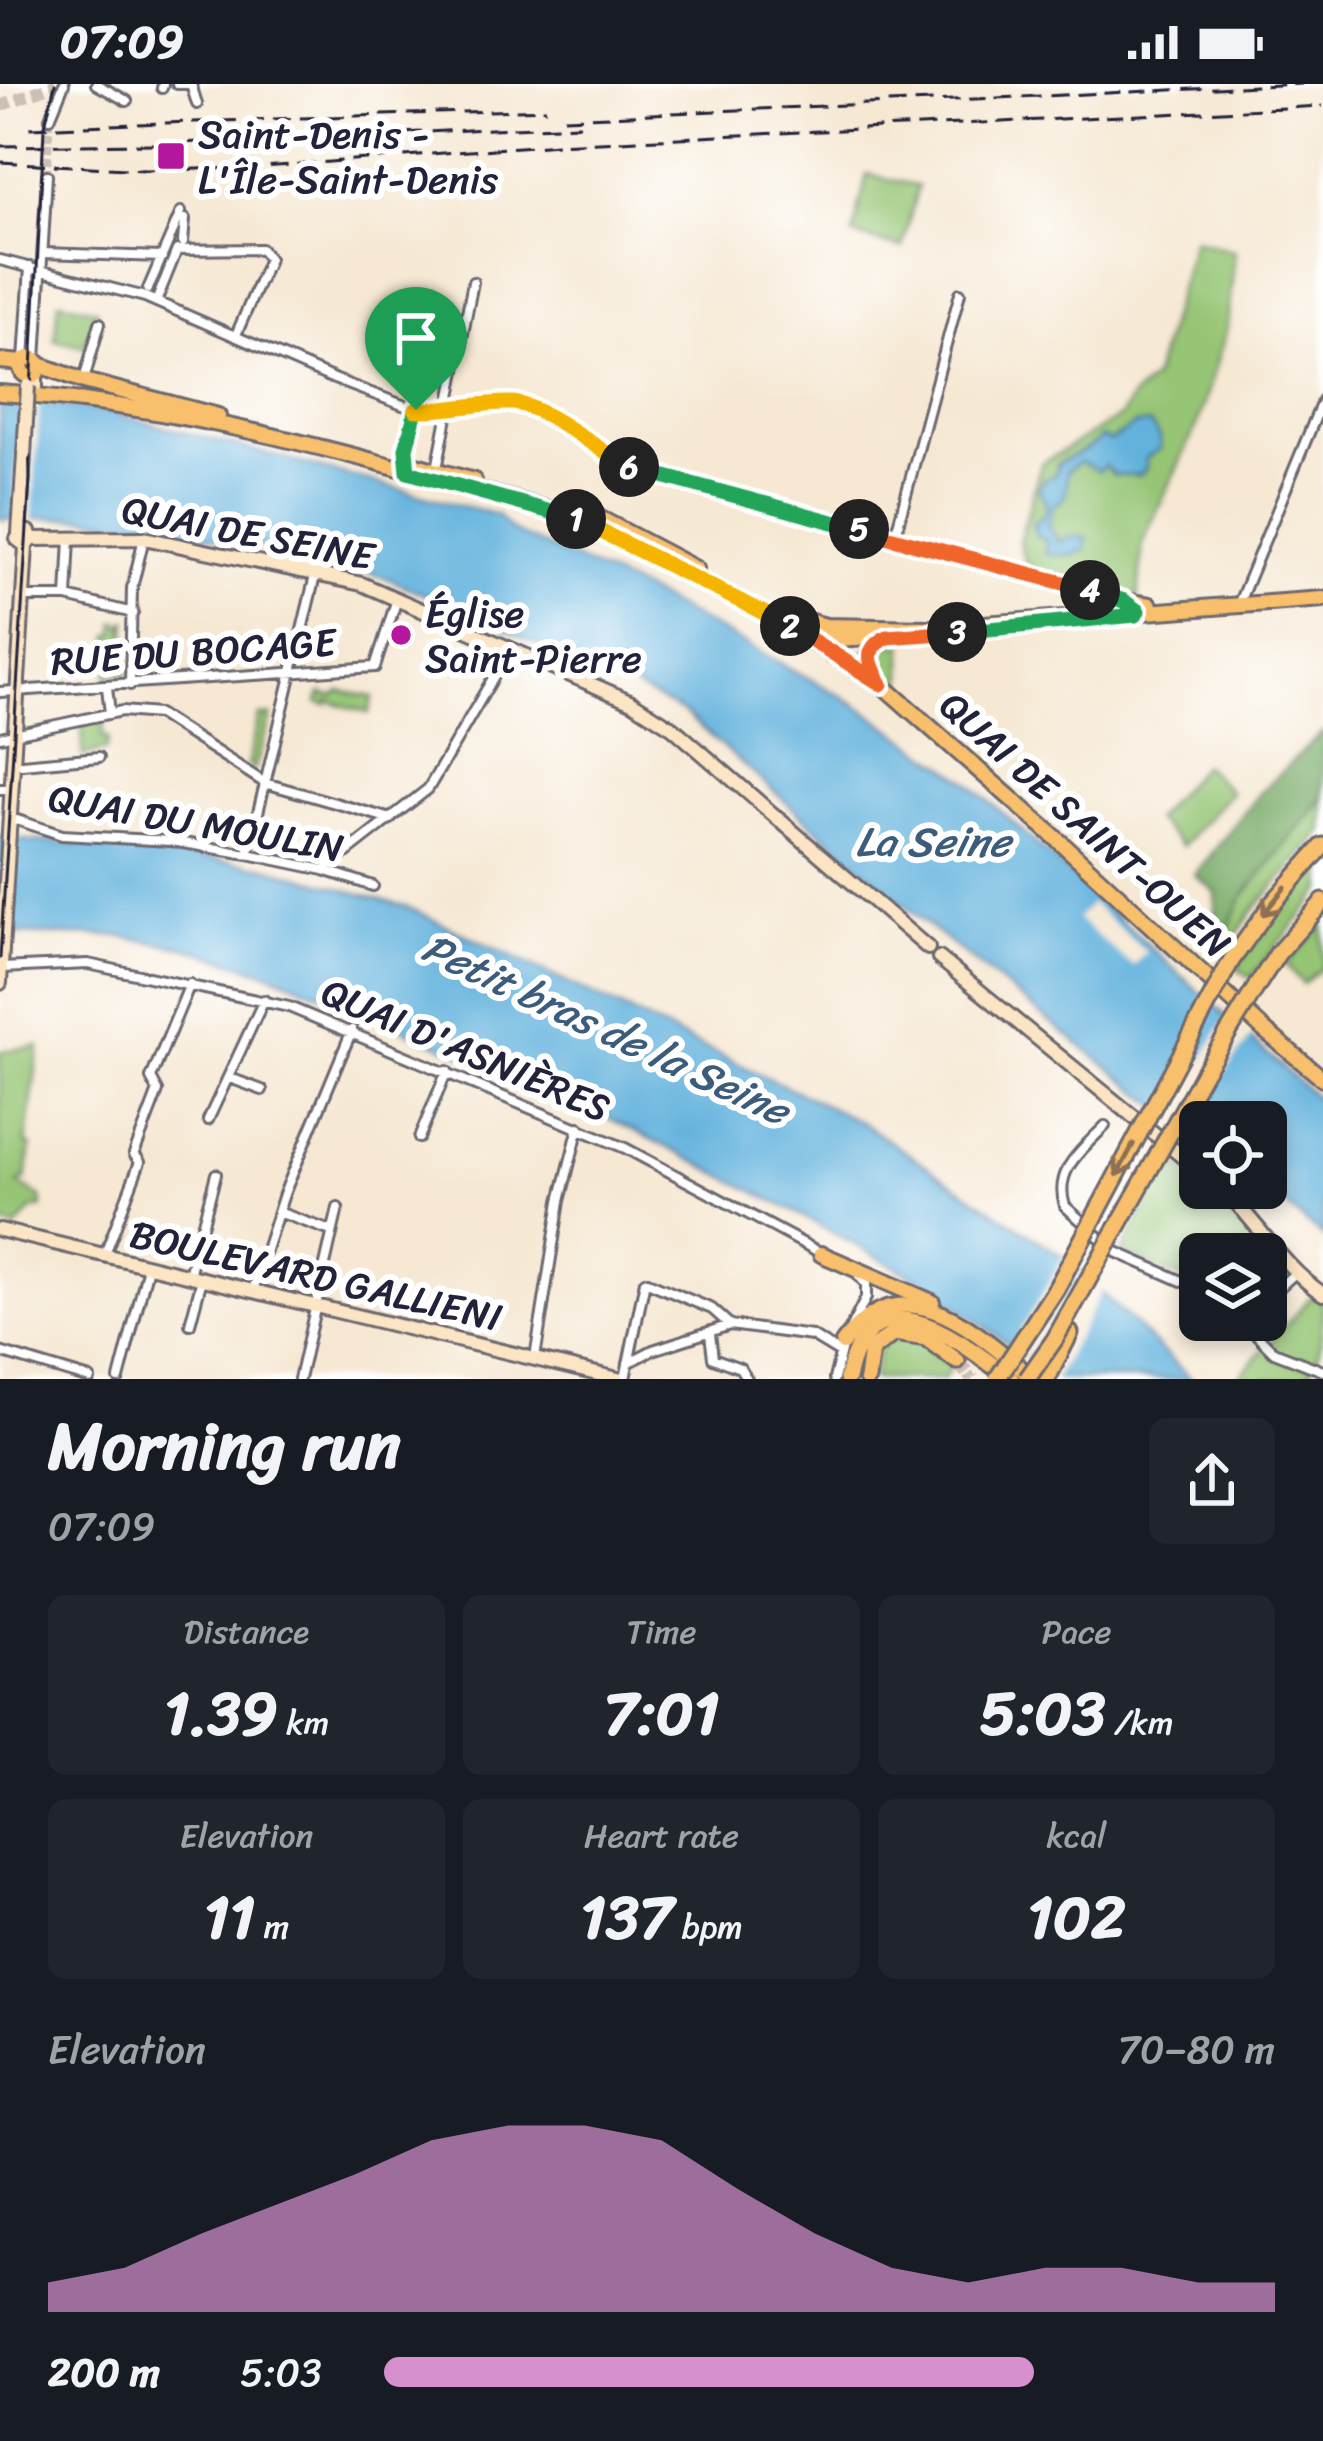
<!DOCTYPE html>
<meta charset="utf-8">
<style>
body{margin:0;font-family:Sriracha,sans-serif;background:#20242c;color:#f1f3f6;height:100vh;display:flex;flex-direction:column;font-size:45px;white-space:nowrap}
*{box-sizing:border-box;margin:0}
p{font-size:39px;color:#9ea1a6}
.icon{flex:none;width:66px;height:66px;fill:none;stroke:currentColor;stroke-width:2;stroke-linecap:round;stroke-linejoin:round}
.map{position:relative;height:1295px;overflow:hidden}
.sheet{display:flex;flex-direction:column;background:#171b24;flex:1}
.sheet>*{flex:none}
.fabs{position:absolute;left:1179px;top:1017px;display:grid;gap:24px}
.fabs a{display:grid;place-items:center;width:108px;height:108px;border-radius:18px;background:#171b24;box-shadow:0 6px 18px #0003;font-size:60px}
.pin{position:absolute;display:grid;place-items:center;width:102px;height:102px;color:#fff;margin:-123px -51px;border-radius:50% 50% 50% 0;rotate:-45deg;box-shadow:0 0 12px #0007}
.pin .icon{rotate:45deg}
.km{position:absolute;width:60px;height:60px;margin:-30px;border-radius:50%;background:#222;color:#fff;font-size:33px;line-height:60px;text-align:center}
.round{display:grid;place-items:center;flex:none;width:126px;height:126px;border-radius:18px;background:#20242c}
.overview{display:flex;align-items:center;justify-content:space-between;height:204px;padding:0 48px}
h1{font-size:66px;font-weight:700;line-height:90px}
.figures{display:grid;grid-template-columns:repeat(3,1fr);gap:18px;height:204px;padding:12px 48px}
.figures div{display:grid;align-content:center;border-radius:18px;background:#20242c;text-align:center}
.figures b{font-size:60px;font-weight:700}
.figures small{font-size:33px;font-weight:400}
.figures p{font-size:33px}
.chart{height:336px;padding:24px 48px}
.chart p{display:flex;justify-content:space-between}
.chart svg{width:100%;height:216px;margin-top:12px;fill:#d690ce;opacity:.7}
ul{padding:0 48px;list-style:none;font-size:39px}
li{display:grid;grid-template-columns:192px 144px 1fr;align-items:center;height:90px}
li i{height:30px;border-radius:15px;background:#d690ce}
.status{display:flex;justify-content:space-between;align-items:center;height:84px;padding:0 60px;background:#171b24;direction:ltr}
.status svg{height:33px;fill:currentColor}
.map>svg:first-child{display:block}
.green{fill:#96c574;stroke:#5c7458;stroke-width:3}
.forest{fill:#78aa66;stroke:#4d6650;stroke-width:3}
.water{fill:#63b2dd;stroke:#426a8c;stroke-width:3}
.pier{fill:#f6e8d3}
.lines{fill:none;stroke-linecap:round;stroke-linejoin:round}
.street-tunnel{stroke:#ccc0b5;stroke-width:8;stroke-dasharray:8 4;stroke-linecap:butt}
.secondary-tunnel{stroke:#ccc0b5;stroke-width:12;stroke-dasharray:12 6;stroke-linecap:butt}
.highway-tunnel{stroke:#ccc0b5;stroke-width:15;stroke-dasharray:15 8;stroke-linecap:butt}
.street-casing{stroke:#6c6770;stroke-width:14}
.secondary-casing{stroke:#6c6770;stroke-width:18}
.primary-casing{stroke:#6c6770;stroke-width:20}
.highway-casing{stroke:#6c6770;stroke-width:21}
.street{stroke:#fff;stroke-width:8}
.secondary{stroke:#fce5c4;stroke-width:12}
.primary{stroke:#f8bf6c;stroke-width:14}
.highway{stroke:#f8bf6c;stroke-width:15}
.tram{stroke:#22223b;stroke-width:3}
.rail{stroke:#22223b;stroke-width:3;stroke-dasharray:18 9;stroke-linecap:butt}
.secondary-bridge-casing{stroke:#6c6770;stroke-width:18;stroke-linecap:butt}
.highway-bridge-casing{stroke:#6c6770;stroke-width:21;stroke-linecap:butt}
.secondary-bridge{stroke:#fce5c4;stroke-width:12}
.highway-bridge{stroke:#f8bf6c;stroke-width:15}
.oneway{stroke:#8d7054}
.split-1-casing{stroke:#fff;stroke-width:24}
.split-2-casing{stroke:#fff;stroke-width:24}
.split-3-casing{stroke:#fff;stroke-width:24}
.split-4-casing{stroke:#fff;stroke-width:24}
.split-5-casing{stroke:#fff;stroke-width:24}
.split-6-casing{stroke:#fff;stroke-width:24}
.split-7-casing{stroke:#fff;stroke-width:24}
.split-1{stroke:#22a559;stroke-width:15}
.split-2{stroke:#f5b400;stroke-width:15}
.split-3{stroke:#f0652b;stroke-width:15}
.split-4{stroke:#22a559;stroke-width:15}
.split-5{stroke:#f0652b;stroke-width:15}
.split-6{stroke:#22a559;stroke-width:15}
.split-7{stroke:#f5b400;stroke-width:15}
.poi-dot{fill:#b5179e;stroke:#fff;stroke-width:4.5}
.labels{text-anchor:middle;stroke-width:12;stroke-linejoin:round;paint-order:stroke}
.poi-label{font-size:39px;fill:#22223b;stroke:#fff;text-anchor:start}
.street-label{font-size:39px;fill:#22223b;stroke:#fff}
.water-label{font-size:42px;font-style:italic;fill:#3c5c7c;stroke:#fff}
</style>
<div class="status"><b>07:09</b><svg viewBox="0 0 49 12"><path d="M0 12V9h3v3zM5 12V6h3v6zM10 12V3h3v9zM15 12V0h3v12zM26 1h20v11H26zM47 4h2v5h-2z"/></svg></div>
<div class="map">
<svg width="1323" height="1295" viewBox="0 0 1323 1295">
<rect width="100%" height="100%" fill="#fff"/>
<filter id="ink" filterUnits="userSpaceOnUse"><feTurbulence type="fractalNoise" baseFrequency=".00833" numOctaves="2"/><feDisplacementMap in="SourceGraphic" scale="24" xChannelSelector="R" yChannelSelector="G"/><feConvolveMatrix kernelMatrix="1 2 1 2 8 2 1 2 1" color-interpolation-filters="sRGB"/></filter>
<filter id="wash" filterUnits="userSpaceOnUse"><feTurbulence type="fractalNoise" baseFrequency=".004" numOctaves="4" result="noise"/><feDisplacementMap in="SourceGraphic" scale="48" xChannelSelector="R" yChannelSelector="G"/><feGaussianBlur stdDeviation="2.7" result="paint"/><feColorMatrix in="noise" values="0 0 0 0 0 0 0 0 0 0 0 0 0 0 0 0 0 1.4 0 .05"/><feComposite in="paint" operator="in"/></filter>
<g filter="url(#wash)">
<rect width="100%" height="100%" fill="#f6e8d3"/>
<path class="green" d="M867,90L918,102L902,164L853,151Z
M1193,155L1235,167L1227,244L1198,339L1143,457L1138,513L1028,485L1019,459L1041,380L1121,332L1133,312L1153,295Z
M59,217L97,226L85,263L55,256Z
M127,535V593L119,594L117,573L112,574L113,593H107L110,551L115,550L116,538L122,539L125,546Z
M903,560V601L879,585L875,575L885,561Z
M340,607L373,613L369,629L329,617L327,621L318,619L321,609L332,612Z
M259,632H271L255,685L248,681Z
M104,633L103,653L109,654L106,666L83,672L82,638Z
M1203,681L1231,708L1182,762L1154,735Z
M1323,713V747L1252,828L1224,869L1221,861L1242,814Z
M1323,772V806L1250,894L1237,884L1282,818Z
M1323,840V883L1303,900L1286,881Z
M39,962L26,1060L31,1062L26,1095L18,1100L41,1113L42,1123L32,1125L15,1145L0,1138V967Z
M1172,1076L1256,1150L1232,1170H1200V1194L1193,1200L1122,1168Z
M1312,1212L1323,1217C1323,1246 1323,1272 1305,1295H1237Z
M892,1255L921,1258L951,1283L944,1295H872L879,1265Z"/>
<path class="forest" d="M1323,648V713L1242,814L1221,861L1212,855L1216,847V808L1195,791L1261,707Z"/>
<path class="water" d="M0,314L101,326L497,431L512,447L645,507L851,617L966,696L1323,1020V1153L1265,1104L1266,1038H1200V1055L932,845L684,629L622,597L384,493L294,469L146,440L82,434L0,435Z
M1150,340L1160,354V365L1146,374V385L1140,391H1114L1105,382L1099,387L1079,378L1067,387C1065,403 1071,413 1053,422L1048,442L1059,458L1077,451L1087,455L1085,466L1074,471H1049L1045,466L1047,457L1036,451L1033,439L1044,431L1047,420L1038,405L1044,395L1055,391L1058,380C1075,368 1087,369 1101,353L1110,357L1135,341Z
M0,754L155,766L266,783L407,823L859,1037L1064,1173L1191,1295H1056L920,1196L791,1126L597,1028L281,893L188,864L118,852L0,850Z"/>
<path class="pier" d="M23,309L40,310L32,441L15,440V397L21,345L18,341L21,339Z
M1091,819L1146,868L1133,882L1077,835Z
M1230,928L1254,950L1222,992L1186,1052L1165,1038Z
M1067,1168L1082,1181L1049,1241L1024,1278L1009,1266Z
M1086,1185L1104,1202L1055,1295H1046L1029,1282Z"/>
</g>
<g filter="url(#ink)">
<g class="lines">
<path class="street-tunnel" d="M47,91L50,34"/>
<path class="secondary-tunnel" d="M0,22L56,0
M957,1277L971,1295"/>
<path class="highway-tunnel" d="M957,1277L973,1295"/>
<g class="street-casing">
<path id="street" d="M96,0L127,17
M177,0H191L197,20
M162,4L163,0
M50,34L64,0
M183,158L185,135
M44,169L162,173
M0,176L145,213L334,295L416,326L447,327L512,319L535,323L609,372L664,395L1122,516
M148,205L181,128
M156,218L177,166L261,165L269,175L236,251
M24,276L30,183
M36,276L47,91
M84,296L100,239
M407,383L406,365L416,326
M437,385L473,198
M894,456L960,209
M1073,504L1085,518L1088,540
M24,513H67L133,529
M67,513L70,454
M1238,521L1323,315
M130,601L132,504L144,454
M107,603L110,629
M0,608L375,583L397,515
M0,653L122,627L158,630L265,699L391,735
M11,681L99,673
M0,705H5
M11,739L17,736L62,751L171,757L248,770L324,786L373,802
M248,770L315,492
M324,786L428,705L510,565
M1,884L88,880L289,923L625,1064L821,1169
M230,994L262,1006
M208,1036L264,916
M1105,1042C1083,1065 1053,1086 1065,1122L1116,1168L1200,1205
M419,1054L447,987
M278,1128L331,1147
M105,1170L140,1078L134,1070L158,1007L151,994L190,900
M189,1191L216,1090
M253,1206L284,1110L352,946
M1266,1216L1295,1189
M1242,1236L1274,1268L1323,1287
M190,1240L202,1195
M710,1250L713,1274L740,1284L747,1295
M0,1268L90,1295
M535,1274L560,1117L579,1043
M628,1279L653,1266L730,1241
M119,1295L148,1183
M299,1295L338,1124
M625,1295L645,1197L712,1225L730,1241L812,1252L840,1269
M834,1295L843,1259L866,1214V1200L859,1192"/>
</g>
<g class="secondary-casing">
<path id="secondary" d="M36,303V291
M19,449L24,371
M32,455L144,454L362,500L632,618L673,644L928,864
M939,874L1200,1087
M0,899L26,462L32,455L29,448L23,447L17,455L26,462
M1222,1104C1257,1137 1282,1183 1323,1210
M0,1146L618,1295"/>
</g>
<g class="primary-casing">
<path id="primary" d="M21 283a9 9 0 1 1 18 0a9 9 0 1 1-18 0Z
M0,277L22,279
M40,281L84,297L218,332
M0,309C188,321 374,377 554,427L584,438L804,548L806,554L881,600L1057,755L1263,945L1323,995
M409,379L474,397
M565,423L601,435L696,485
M1124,517L1150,521
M785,531L826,542L929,544L1323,515
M814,551L839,556L893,552
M879,596L868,572L872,563L883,555
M821,1170L932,1218
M843,1259C903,1176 977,1249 1034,1295"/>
</g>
<g class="highway-casing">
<path id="highway" d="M1231,877L1271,821L1323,762
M1258,900L1278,869L1323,818
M847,1295C871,1184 959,1256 1011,1295
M867,1295L871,1266L894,1249L926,1254L957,1277
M1047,1295L1070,1249"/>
</g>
<use href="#street" class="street"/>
<use href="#secondary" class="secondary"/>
<use href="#primary" class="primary"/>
<use href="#highway" class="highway"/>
<path class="tram" d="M0,874L30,396L29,346L44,45L55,0"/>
<path class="rail" d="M564,34L1302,0
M30,44L546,25
M0,62L155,60L580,41
M0,78L146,86L252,84L558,60L1323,22"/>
<g class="secondary-bridge-casing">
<path id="secondary-bridge" d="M24,371L28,302"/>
</g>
<g class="highway-bridge-casing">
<path id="highway-bridge" d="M997,1295L1056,1205L1231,877
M1027,1295L1055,1255L1204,988L1258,900"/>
</g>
<use href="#secondary-bridge" class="secondary-bridge"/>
<use href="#highway-bridge" class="highway-bridge"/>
</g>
<defs><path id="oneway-shaft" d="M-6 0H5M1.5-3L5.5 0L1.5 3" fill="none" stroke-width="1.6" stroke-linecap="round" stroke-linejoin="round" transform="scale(3)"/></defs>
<g class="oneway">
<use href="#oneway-shaft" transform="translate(1274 817) rotate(129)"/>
<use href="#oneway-shaft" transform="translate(1125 1076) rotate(118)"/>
</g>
</g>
<g class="lines" filter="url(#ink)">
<g class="split-1-casing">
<path id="split-1" d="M416,326L406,365L408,388L576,435"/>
</g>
<g class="split-2-casing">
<path id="split-2" d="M576,435L790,542"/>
</g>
<g class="split-3-casing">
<path id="split-3" d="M790,542L881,600C870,580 862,566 887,553L957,548"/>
</g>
<g class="split-4-casing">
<path id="split-4" d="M957,548L1136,531L1138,527L1124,517L1090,506"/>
</g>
<g class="split-5-casing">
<path id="split-5" d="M859,445L1090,506"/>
</g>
<g class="split-6-casing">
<path id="split-6" d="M629,383L859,445"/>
</g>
<g class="split-7-casing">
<path id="split-7" d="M416,326C449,327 480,318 512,319C542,320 598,366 629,383"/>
</g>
<use href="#split-1" class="split-1"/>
<use href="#split-2" class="split-2"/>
<use href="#split-3" class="split-3"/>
<use href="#split-4" class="split-4"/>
<use href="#split-5" class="split-5"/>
<use href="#split-6" class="split-6"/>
<use href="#split-7" class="split-7"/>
</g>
<g class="poi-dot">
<rect x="156" y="57" width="30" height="30" rx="6"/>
<circle cx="401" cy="551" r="12"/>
</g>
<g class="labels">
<g class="poi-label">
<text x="198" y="64">Saint-Denis -<tspan x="198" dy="45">L'Île-Saint-Denis</tspan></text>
<text x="425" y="543">Église<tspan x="425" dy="45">Saint-Pierre</tspan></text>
</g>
<g class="street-label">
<text transform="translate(248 448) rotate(11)" y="14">QUAI DE SEINE</text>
<text transform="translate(193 567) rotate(-4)" y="14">RUE DU BOCAGE</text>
<text transform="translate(196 738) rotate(10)" y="14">QUAI DU MOULIN</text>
<text transform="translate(1086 740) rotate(42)" y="14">QUAI DE SAINT-OUEN</text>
<text transform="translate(466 965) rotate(23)" y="14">QUAI D'ASNIÈRES</text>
<text transform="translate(316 1191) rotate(13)" y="14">BOULEVARD GALLIENI</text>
</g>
<g class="water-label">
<text x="933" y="772">La Seine</text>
<text transform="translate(606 944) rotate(25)" y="15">Petit bras de la Seine</text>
</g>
</g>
</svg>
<div class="fabs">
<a><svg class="icon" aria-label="locate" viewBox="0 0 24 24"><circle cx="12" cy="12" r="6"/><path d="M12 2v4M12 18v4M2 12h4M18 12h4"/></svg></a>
<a><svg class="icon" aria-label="layers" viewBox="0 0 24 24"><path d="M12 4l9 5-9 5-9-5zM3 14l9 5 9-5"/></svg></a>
</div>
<div class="pin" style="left:416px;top:326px;background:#1e9e55"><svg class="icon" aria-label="arrive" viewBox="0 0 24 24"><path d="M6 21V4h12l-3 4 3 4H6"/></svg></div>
<b class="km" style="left:576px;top:435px">1</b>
<b class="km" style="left:790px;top:542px">2</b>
<b class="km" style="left:957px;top:548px">3</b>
<b class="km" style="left:1090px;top:506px">4</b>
<b class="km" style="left:859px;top:445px">5</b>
<b class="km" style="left:629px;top:383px">6</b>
</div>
<section class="sheet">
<div class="overview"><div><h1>Morning run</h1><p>07:09</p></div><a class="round"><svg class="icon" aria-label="share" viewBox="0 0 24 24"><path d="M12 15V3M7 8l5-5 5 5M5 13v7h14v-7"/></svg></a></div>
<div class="figures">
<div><p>Distance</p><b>1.39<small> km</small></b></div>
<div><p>Time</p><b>7:01</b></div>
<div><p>Pace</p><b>5:03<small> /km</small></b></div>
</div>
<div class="figures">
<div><p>Elevation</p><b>11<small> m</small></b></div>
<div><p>Heart rate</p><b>137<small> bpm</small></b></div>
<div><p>kcal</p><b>102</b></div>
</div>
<div class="chart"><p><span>Elevation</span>70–80 m</p>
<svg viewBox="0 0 160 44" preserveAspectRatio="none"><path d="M0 44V38L10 35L20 28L30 22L40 16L50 9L60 6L70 6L80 9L90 19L100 28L110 35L120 38L130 35L140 35L150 38L160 38V44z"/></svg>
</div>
<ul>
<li><b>200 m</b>5:03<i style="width:73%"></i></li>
</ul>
</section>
